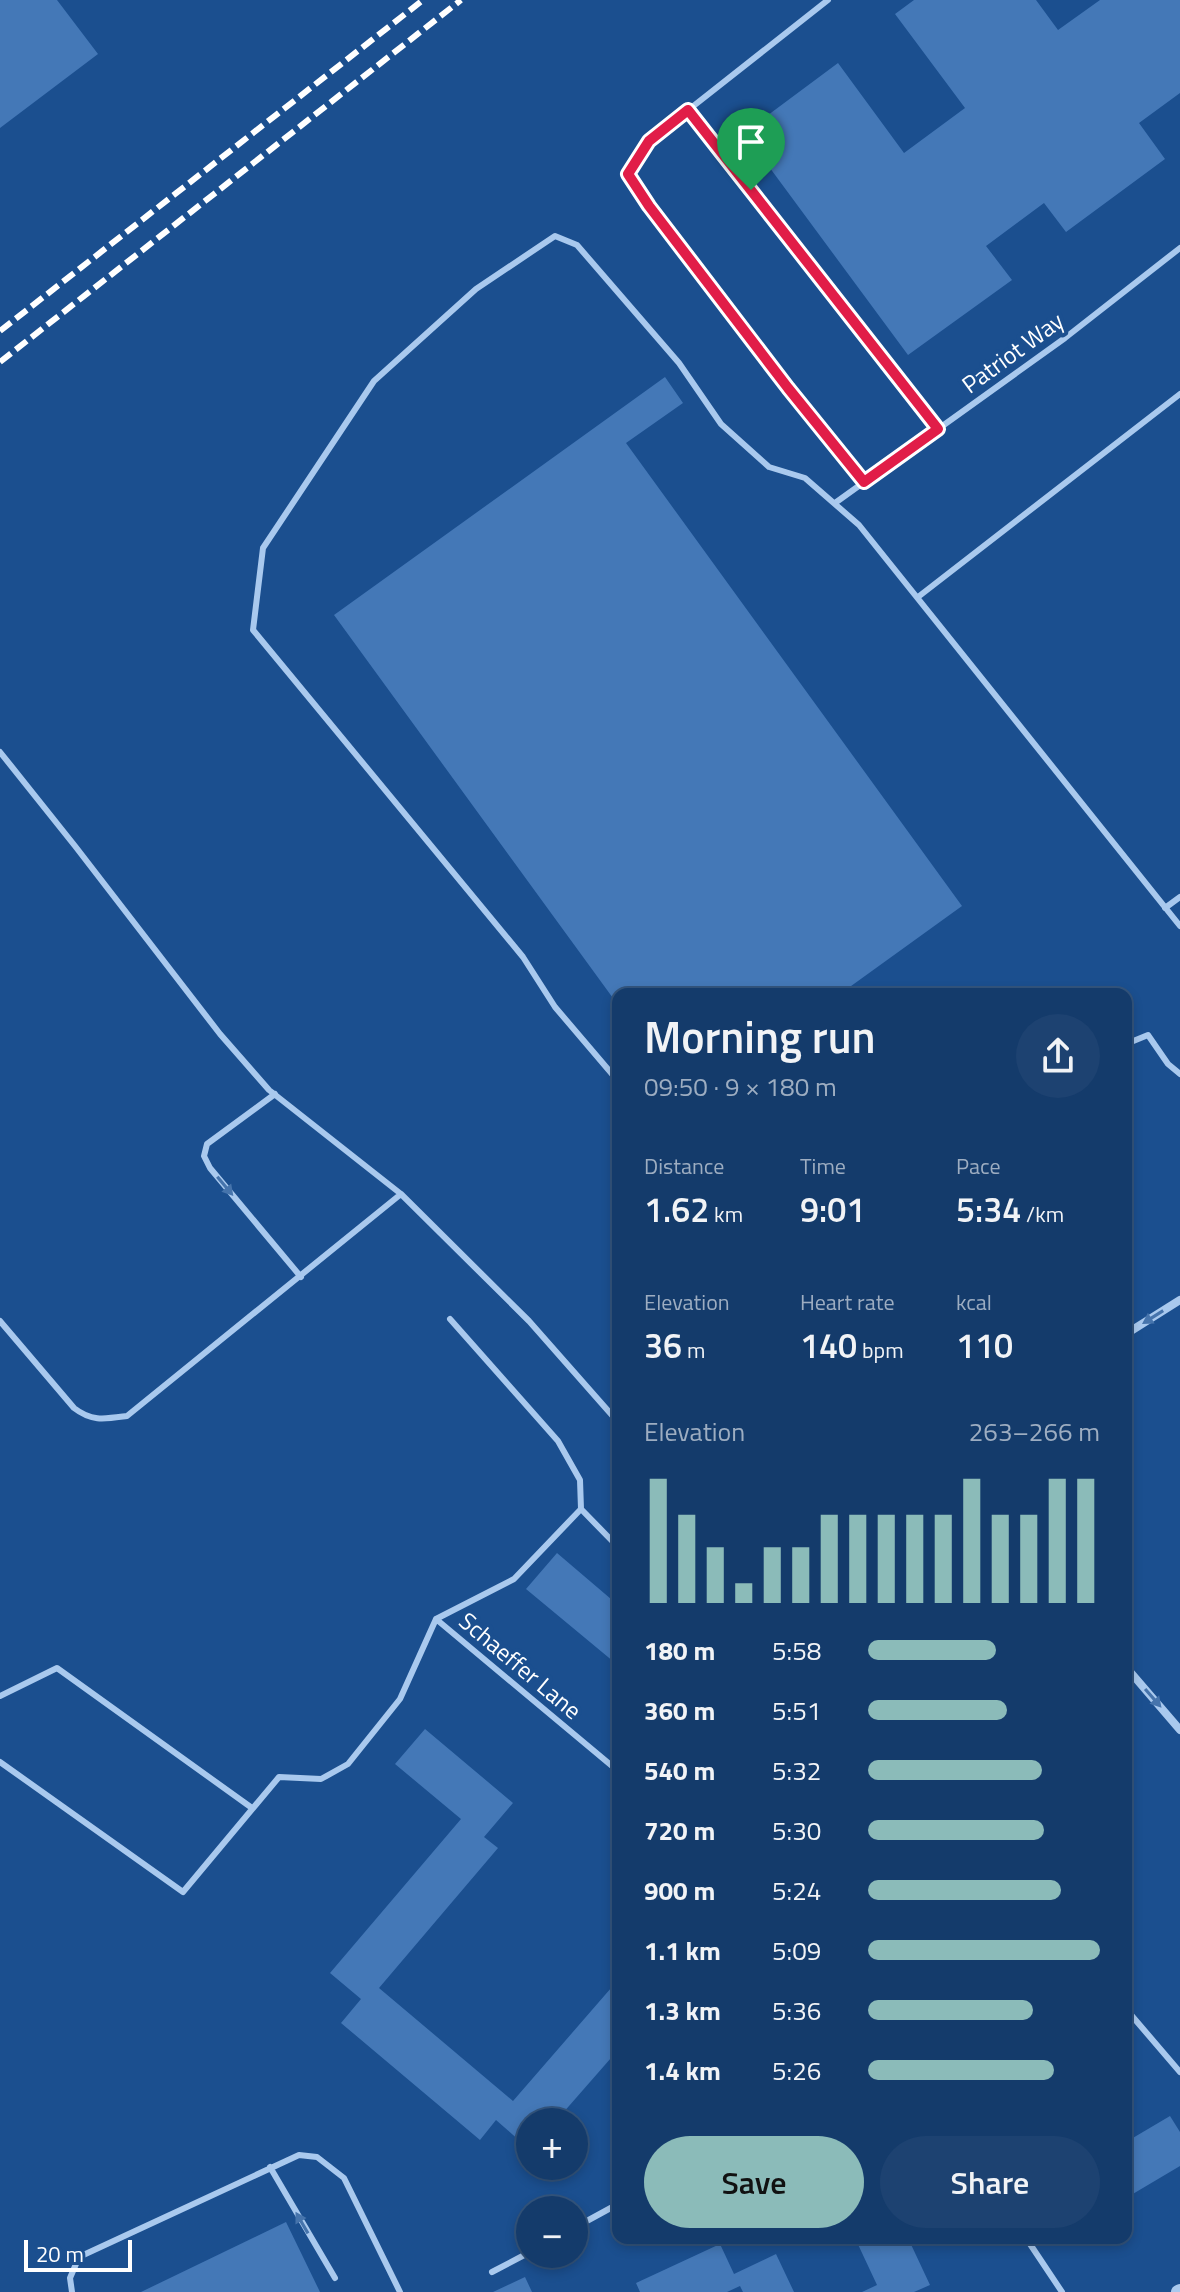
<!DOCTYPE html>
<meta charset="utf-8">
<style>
body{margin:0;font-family:"Titillium Web",sans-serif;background:#1d4271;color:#f1f3f6;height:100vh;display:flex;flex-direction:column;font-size:30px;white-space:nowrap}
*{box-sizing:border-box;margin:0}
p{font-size:26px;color:#9dadc1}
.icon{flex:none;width:44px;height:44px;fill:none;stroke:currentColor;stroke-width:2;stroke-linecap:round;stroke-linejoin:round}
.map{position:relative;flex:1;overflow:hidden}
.drawer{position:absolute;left:612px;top:988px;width:520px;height:1256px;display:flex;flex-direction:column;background:#143b6b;border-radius:16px;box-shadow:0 4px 12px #0003,0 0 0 2px #33557e}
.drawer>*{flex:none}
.buttons{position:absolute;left:516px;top:2108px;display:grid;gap:16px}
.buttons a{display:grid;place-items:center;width:72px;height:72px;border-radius:50%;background:#143b6b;box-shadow:0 4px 12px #0003,0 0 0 2px #33557e;font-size:40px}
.scale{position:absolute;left:24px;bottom:20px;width:108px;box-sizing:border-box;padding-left:8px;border:4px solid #fff;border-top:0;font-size:22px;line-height:28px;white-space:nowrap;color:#fff;-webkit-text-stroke:6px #1b4f8f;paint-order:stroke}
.pin{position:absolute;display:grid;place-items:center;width:68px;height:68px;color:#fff;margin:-82px -34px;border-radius:50% 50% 50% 0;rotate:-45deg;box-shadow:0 0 8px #0007}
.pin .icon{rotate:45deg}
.round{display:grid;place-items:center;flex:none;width:84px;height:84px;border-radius:42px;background:#1d4271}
.headline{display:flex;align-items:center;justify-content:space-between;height:136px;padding:0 32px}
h1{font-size:44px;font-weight:600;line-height:60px}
.metrics{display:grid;grid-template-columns:repeat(3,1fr);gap:12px;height:136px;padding:8px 32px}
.metrics div{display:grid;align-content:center}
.metrics b{font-size:34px;font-weight:600}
.metrics small{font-size:22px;font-weight:400}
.metrics p{font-size:22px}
.chart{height:224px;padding:16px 32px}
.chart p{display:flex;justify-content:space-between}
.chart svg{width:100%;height:144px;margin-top:8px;stroke:#8bbbb9;stroke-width:6}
.action{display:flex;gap:16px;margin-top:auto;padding:16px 32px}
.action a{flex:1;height:92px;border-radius:48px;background:#8bbbb9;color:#111;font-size:32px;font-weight:600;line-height:92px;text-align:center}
.action a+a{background:#1d4271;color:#f1f3f6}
ul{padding:0 32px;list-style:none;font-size:26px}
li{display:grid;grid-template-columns:128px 96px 1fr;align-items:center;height:60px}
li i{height:20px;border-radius:10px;background:#8bbbb9}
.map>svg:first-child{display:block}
.building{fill:#4478b7}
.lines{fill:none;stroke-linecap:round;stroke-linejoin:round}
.service{stroke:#a9c9ee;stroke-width:6}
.minor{stroke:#a9c9ee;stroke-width:8}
.tertiary{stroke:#a9c9ee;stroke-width:14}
.rail{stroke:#fff;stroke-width:6;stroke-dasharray:14 6;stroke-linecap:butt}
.oneway{fill:#4674ac}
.route-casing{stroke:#fff;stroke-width:16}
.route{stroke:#e11d48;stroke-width:10}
.labels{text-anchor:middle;stroke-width:8;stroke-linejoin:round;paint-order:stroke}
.street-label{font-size:24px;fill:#fff;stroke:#1b4f8f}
</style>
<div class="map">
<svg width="1180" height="2292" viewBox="0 0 1180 2292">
<rect width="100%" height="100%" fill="#1b4f8f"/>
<path class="building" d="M0,0H57L98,54L0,128Z
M914,0H1036L1058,30L1100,0H1180V93L1139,123L1165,159L1066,232L1044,203L986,246L1012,280L908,355L744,133L838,63L904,153L965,108L895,14Z
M665,377L683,403L626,443L962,906L840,994H618V1005L334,615Z
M557,1553L618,1605V1657L614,1662L526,1589Z
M425,1729L513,1803L484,1837L498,1848L379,1988L513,2101L618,1980V2050L555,2122H530V2150L496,2120L480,2140L341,2023L361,1999L330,1973L461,1819L395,1764Z
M1170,2116L1180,2132V2166L1126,2198V2142Z
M286,2222L320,2292H141Z
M855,2238H908L930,2285L914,2292H862L877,2285Z
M720,2244L734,2274L776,2254L794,2292H743L740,2286L727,2292H640L636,2283Z
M525,2277L532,2292H493Z"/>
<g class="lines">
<path class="service" d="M828,0L649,141L628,174L649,206L788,388L864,482
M688,110L938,429
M835,503L1065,338L1180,248
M918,597L1180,394
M0,752L75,846L220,1034L269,1090L401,1194L127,1416C105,1419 92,1422 74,1408L0,1321
M1165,908L1180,897
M1126,1044L1148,1035L1168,1064L1180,1074
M618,1081L555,1007L523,957L253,630L263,548L374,381L476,289L555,236L577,245L679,363L721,424L769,467L805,478L859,525L1180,926
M275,1094L207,1144L204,1156L210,1168L301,1277
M401,1194L529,1321L618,1422
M581,1509L618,1547
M436,1619L618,1771
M0,1696L57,1668L252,1808
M0,1762L183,1892L279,1777L321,1779L348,1764L400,1699L436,1619L514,1579L581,1509L580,1480L558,1441L450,1319
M1126,2009L1180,2072
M270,2167L335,2278
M574,2228L618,2204
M1026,2238L1062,2292
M492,2272L530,2252
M72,2292L70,2278L79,2257L299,2155L317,2157L344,2178L400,2292"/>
<path class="minor" d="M1126,1334L1180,1300
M1126,1667L1180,1730"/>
<path class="tertiary" d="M1178,2292L1180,2291"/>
<path class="rail" d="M0,331L423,0
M0,362L461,0"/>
</g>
<defs><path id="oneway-solid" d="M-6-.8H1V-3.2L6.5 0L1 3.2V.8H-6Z" transform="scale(2)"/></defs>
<g class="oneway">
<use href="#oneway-solid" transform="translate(225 1186) rotate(50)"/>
<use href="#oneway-solid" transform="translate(1153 1317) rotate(148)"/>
<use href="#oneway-solid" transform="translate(1153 1698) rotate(49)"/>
<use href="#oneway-solid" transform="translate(302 2223) rotate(-120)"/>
</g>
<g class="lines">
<g class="route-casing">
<path id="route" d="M688,110L938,429L864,482L788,388L649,206L628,174L649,141Z"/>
</g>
<use href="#route" class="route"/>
</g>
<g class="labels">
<g class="street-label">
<text transform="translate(1013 353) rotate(-36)" y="8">Patriot Way</text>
<text transform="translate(520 1666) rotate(40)" y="8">Schaeffer Lane</text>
</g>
</g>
</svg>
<div class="buttons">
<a>+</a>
<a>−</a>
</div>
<div class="scale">20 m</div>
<div class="pin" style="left:751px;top:190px;background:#1e9e55"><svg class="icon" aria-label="arrive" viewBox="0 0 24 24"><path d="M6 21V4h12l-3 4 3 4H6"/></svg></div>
<section class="drawer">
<div class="headline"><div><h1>Morning run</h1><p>09:50 · 9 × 180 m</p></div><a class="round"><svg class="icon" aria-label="share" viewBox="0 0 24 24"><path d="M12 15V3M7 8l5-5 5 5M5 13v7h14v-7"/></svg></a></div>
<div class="metrics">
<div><p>Distance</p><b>1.62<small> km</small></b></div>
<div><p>Time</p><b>9:01</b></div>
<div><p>Pace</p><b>5:34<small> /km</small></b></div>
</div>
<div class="metrics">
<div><p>Elevation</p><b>36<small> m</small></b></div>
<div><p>Heart rate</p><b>140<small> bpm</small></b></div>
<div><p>kcal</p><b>110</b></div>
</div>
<div class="chart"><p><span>Elevation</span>263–266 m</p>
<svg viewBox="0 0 160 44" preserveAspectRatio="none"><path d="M5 44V6M15 44V17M25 44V27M35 44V38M45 44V27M55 44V27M65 44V17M75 44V17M85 44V17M95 44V17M105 44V17M115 44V6M125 44V17M135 44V17M145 44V6M155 44V6"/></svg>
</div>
<ul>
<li><b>180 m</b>5:58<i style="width:55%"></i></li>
<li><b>360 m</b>5:51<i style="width:60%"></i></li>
<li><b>540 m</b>5:32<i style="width:75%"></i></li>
<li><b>720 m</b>5:30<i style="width:76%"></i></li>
<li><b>900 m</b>5:24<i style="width:83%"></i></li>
<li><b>1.1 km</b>5:09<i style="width:100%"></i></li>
<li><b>1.3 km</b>5:36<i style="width:71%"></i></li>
<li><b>1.4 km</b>5:26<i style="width:80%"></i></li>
</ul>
<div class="action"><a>Save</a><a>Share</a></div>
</section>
</div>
